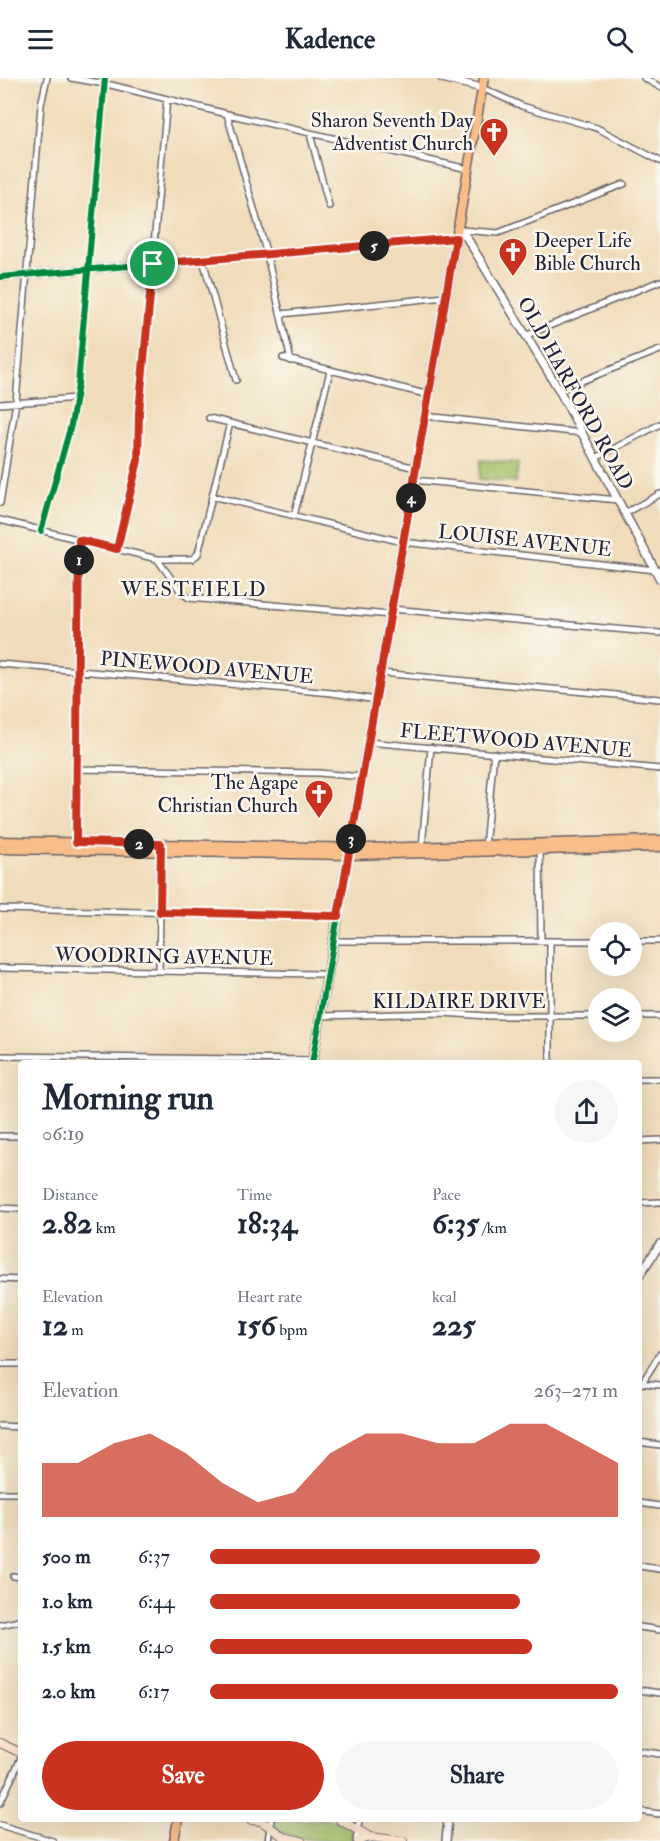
<!DOCTYPE html>
<meta charset="utf-8">
<style>
body{margin:0;font-family:"IM FELL Double Pica",serif;background:#f6f6f7;color:#1f2937;height:100vh;display:flex;flex-direction:column;font-size:22px;white-space:nowrap}
*{box-sizing:border-box;margin:0}
p{font-size:20px;color:#747a83}
.icon{flex:none;width:33px;height:33px;fill:none;stroke:currentColor;stroke-width:2;stroke-linecap:round;stroke-linejoin:round}
.map{position:relative;flex:1;overflow:hidden}
.details{position:absolute;left:18px;top:982px;width:624px;height:762px;display:flex;flex-direction:column;background:#fff;border-radius:6px;box-shadow:0 6px 24px #0002}
.details>*{flex:none}
.controls{position:absolute;left:588px;top:844px;display:grid;gap:12px}
.controls a{display:grid;place-items:center;width:54px;height:54px;border-radius:50%;background:#fff;box-shadow:0 6px 24px #0002;font-size:30px}
.pin{position:absolute;display:grid;place-items:center;width:51px;height:51px;color:#fff;margin:-26px;border:3px solid #fff;border-radius:50%;box-shadow:0 2px 6px #0007}
.km{position:absolute;width:30px;height:30px;margin:-15px;border-radius:50%;background:#222;color:#fff;font-size:16px;line-height:30px;text-align:center}
.round{display:grid;place-items:center;flex:none;width:63px;height:63px;border-radius:32px;background:#f6f6f7}
.overview{display:flex;align-items:center;justify-content:space-between;height:102px;padding:0 24px}
h1{font-size:33px;font-weight:700;line-height:45px}
.metrics{display:grid;grid-template-columns:repeat(3,1fr);gap:9px;height:102px;padding:6px 24px}
.metrics div{display:grid;align-content:center}
.metrics b{font-size:30px;font-weight:700}
.metrics small{font-size:16px;font-weight:400}
.metrics p{font-size:16px}
.chart{height:168px;padding:12px 24px}
.chart p{display:flex;justify-content:space-between}
.chart svg{width:100%;height:108px;margin-top:6px;fill:#c8321e;opacity:.7}
.primary-button{display:flex;gap:12px;margin-top:auto;padding:12px 24px}
.primary-button a{flex:1;height:69px;border-radius:36px;background:#c8321e;color:#fff;font-size:24px;font-weight:700;line-height:69px;text-align:center}
.primary-button a+a{background:#f6f6f7;color:#1f2937}
ul{padding:0 24px;list-style:none;font-size:20px}
li{display:grid;grid-template-columns:96px 72px 1fr;align-items:center;height:45px}
li i{height:15px;border-radius:8px;background:#c8321e}
header{display:flex;justify-content:space-between;align-items:center;height:78px;padding:0 24px;background:#fff;font-size:27px;font-weight:700}
.map>svg:first-child{display:block}
.green{fill:#a2be66;stroke:#627050;stroke-width:1.5}
.lines{fill:none;stroke-linecap:round;stroke-linejoin:round}
.minor-casing{stroke:#6a6367;stroke-width:8}
.tertiary-casing{stroke:#6a6367;stroke-width:10}
.secondary-casing{stroke:#6a6367;stroke-width:10}
.primary-casing{stroke:#6a6367;stroke-width:11}
.minor{stroke:#fff;stroke-width:5}
.tertiary{stroke:#fff;stroke-width:7}
.secondary{stroke:#fce5d0;stroke-width:8}
.primary{stroke:#f8bd89;stroke-width:8}
.cycleway-casing{stroke:#fbf7ec;stroke-width:10}
.cycleway{stroke:#00873e;stroke-width:6}
.route-casing{stroke:#fff;stroke-width:12}
.route{stroke:#c8321e;stroke-width:8}
.labels{text-anchor:middle;stroke-width:5;stroke-linejoin:round;paint-order:stroke}
.poi-label{font-size:20px;fill:#22223b;stroke:#fbf7ec;text-anchor:end}
.street-label{font-size:20px;fill:#22223b;stroke:#fbf7ec}
.neighbourhood-label{font-size:21px;letter-spacing:1.5px;fill:#22223b;stroke:#fbf7ec}
</style>
<header><svg class="icon" aria-label="menu" viewBox="0 0 24 24"><path d="M4 6h16M4 12h16M4 18h16"/></svg>Kadence<svg class="icon" aria-label="search" viewBox="0 0 24 24"><circle cx="10" cy="10" r="6"/><path d="M15 15l6 6"/></svg></header>
<div class="map">
<svg width="660" height="1763" viewBox="0 0 660 1763">
<rect width="100%" height="100%" fill="#fbf7ec"/>
<filter id="ink" filterUnits="userSpaceOnUse"><feTurbulence type="fractalNoise" baseFrequency=".0167" numOctaves="2"/><feDisplacementMap in="SourceGraphic" scale="12" xChannelSelector="R" yChannelSelector="G"/><feConvolveMatrix kernelMatrix="1 2 1 2 8 2 1 2 1" color-interpolation-filters="sRGB"/></filter>
<filter id="wash" filterUnits="userSpaceOnUse"><feTurbulence type="fractalNoise" baseFrequency=".008" numOctaves="4" result="noise"/><feDisplacementMap in="SourceGraphic" scale="24" xChannelSelector="R" yChannelSelector="G"/><feGaussianBlur stdDeviation="1.35" result="paint"/><feColorMatrix in="noise" values="0 0 0 0 0 0 0 0 0 0 0 0 0 0 0 0 0 1.4 0 .05"/><feComposite in="paint" operator="in"/></filter>
<g filter="url(#wash)">
<rect width="100%" height="100%" fill="#f0dcba"/>
<path class="green" d="M481,382L518,385L516,404L479,401Z
M275,1742H330L342,1744L352,1751L351,1763C325,1763 298,1763 275,1751Z"/>
</g>
<g filter="url(#ink)">
<g class="lines">
<g class="minor-casing">
<path id="minor" d="M71,0L111,7L227,36L468,91
M644,0L660,9
M482,10L522,28L597,50L660,83
M227,36L267,177L291,283
M310,56L329,128
M462,152L498,155L624,106
M203,182L236,302
M281,236L445,219
M527,257L660,203
M283,280L429,317
M559,312L660,272
M0,326L77,320
M425,338L582,355
M209,340L416,390
M596,380L660,346
M414,402L618,422
M212,418L403,464L655,492L660,491
M0,425L16,324L41,27L47,0
M625,435L660,416
M294,438L330,293
M0,442L157,481L182,515L189,520L391,537
M41,453L71,347L78,307L105,0
M117,471L138,382L139,334L167,21
M157,481H192L198,476L230,345
M392,531L660,555
M0,586L332,615L376,622
M381,595L660,621
M368,664L660,691
M77,691L319,695L362,699
M76,768L79,462
M422,769L431,669
M485,769L494,675
M540,769L541,863
M0,831L338,838
M333,863H598
M632,863H660
M0,890L319,896L327,898
M159,893L161,772
M320,938L443,935L487,938H598
M632,938H660
M0,978L313,982
M550,986V863
M639,1001H660
M0,1058H21
M639,1063L660,1062
M639,1125L660,1124
M0,1130L21,1131
M0,1201L21,1202
M0,1286H21
M641,1305L660,1307
M642,1305L660,1276
M0,1348L21,1349
M639,1364L660,1367
M0,1415H21
M639,1425L660,1428
M639,1488L660,1491
M13,1498L21,1499
M0,1547L19,1543
M639,1549L660,1552
M639,1612L660,1615
M639,1673L660,1676
M0,1725L21,1680
M639,1733L660,1736
M0,1747L53,1763
M268,1763L271,1742
M356,1763L359,1742"/>
</g>
<g class="tertiary-casing">
<path id="tertiary" d="M442,0L482,10
M457,150L462,152L559,312L660,501
M0,199L456,160
M639,1198L660,1166
M446,1763L448,1742"/>
</g>
<g class="secondary-casing">
<path id="secondary" d="M0,1665L21,1675
M250,1742L261,1743L284,1759L301,1763
M340,1742L370,1759
M358,1763L370,1759L403,1763"/>
</g>
<g class="primary-casing">
<path id="primary" d="M0,763L371,770L660,762
M0,771L348,777L660,769
M312,986L484,0
M174,1763L178,1742"/>
</g>
<use href="#minor" class="minor"/>
<use href="#tertiary" class="tertiary"/>
<use href="#secondary" class="secondary"/>
<use href="#primary" class="primary"/>
<g class="cycleway-casing">
<path id="cycleway" d="M0,199L456,160
M41,453L71,347L78,307L105,0
M312,986L429,317"/>
</g>
<use href="#cycleway" class="cycleway"/>
</g>
</g>
<g class="lines" filter="url(#ink)">
<g class="route-casing">
<path id="route" d="M456,160L338,838L160,834L161,766L76,764L79,462L117,471L138,382L139,334L153,186Z"/>
</g>
<use href="#route" class="route"/>
</g>
<defs>
<g id="church-pin" transform="scale(1.5)"><path d="M0 17L-7.5 6A9.5 9.5 0 1 1 7.5 6Z" fill="#c8321e" stroke="#fbf7ec"/><path d="M-1.2-6h2.4v3.5h3.3v2.4h-3.3V6h-2.4V-.1h-3.3v-2.4h3.3Z" fill="#fff"/></g>
</defs>
<g fill-rule="evenodd">
<use href="#church-pin" x="494" y="54"/>
<use href="#church-pin" x="513" y="174"/>
<use href="#church-pin" x="319" y="716"/>
</g>
<g class="labels">
<g class="poi-label">
<text x="473" y="49">Sharon Seventh Day<tspan x="473" dy="23">Adventist Church</tspan></text>
<text x="534" y="169" text-anchor="start">Deeper Life<tspan x="534" dy="23">Bible Church</tspan></text>
<text x="298" y="711">The Agape<tspan x="298" dy="23">Christian Church</tspan></text>
</g>
<g class="street-label">
<text transform="translate(576 315) rotate(61)" y="7">OLD HARFORD ROAD</text>
<text transform="translate(525 462) rotate(6)" y="7">LOUISE AVENUE</text>
<text transform="translate(207 589) rotate(5)" y="7">PINEWOOD AVENUE</text>
<text transform="translate(516 662) rotate(5)" y="7">FLEETWOOD AVENUE</text>
<text transform="translate(164 878) rotate(1)" y="7">WOODRING AVENUE</text>
<text x="459" y="930">KILDAIRE DRIVE</text>
</g>
<g class="neighbourhood-label">
<text x="194" y="518">WESTFIELD</text>
</g>
</g>
</svg>
<div class="controls">
<a><svg class="icon" aria-label="locate" viewBox="0 0 24 24"><circle cx="12" cy="12" r="6"/><path d="M12 2v4M12 18v4M2 12h4M18 12h4"/></svg></a>
<a><svg class="icon" aria-label="layers" viewBox="0 0 24 24"><path d="M12 4l9 5-9 5-9-5zM3 14l9 5 9-5"/></svg></a>
</div>
<div class="pin" style="left:153px;top:186px;background:#1e9e55"><svg class="icon" aria-label="arrive" viewBox="0 0 24 24"><path d="M6 21V4h12l-3 4 3 4H6"/></svg></div>
<b class="km" style="left:79px;top:482px">1</b>
<b class="km" style="left:139px;top:766px">2</b>
<b class="km" style="left:351px;top:761px">3</b>
<b class="km" style="left:411px;top:420px">4</b>
<b class="km" style="left:374px;top:168px">5</b>
<section class="details">
<div class="overview"><div><h1>Morning run</h1><p>06:19</p></div><a class="round"><svg class="icon" aria-label="share" viewBox="0 0 24 24"><path d="M12 15V3M7 8l5-5 5 5M5 13v7h14v-7"/></svg></a></div>
<div class="metrics">
<div><p>Distance</p><b>2.82<small> km</small></b></div>
<div><p>Time</p><b>18:34</b></div>
<div><p>Pace</p><b>6:35<small> /km</small></b></div>
</div>
<div class="metrics">
<div><p>Elevation</p><b>12<small> m</small></b></div>
<div><p>Heart rate</p><b>156<small> bpm</small></b></div>
<div><p>kcal</p><b>225</b></div>
</div>
<div class="chart"><p><span>Elevation</span>263–271 m</p>
<svg viewBox="0 0 160 44" preserveAspectRatio="none"><path d="M0 44V22L10 22L20 14L30 10L40 18L50 30L60 38L70 34L80 18L90 10L100 10L110 14L120 14L130 6L140 6L150 14L160 22V44z"/></svg>
</div>
<ul>
<li><b>500 m</b>6:37<i style="width:81%"></i></li>
<li><b>1.0 km</b>6:44<i style="width:76%"></i></li>
<li><b>1.5 km</b>6:40<i style="width:79%"></i></li>
<li><b>2.0 km</b>6:17<i style="width:100%"></i></li>
</ul>
<div class="primary-button"><a>Save</a><a>Share</a></div>
</section>
</div>
